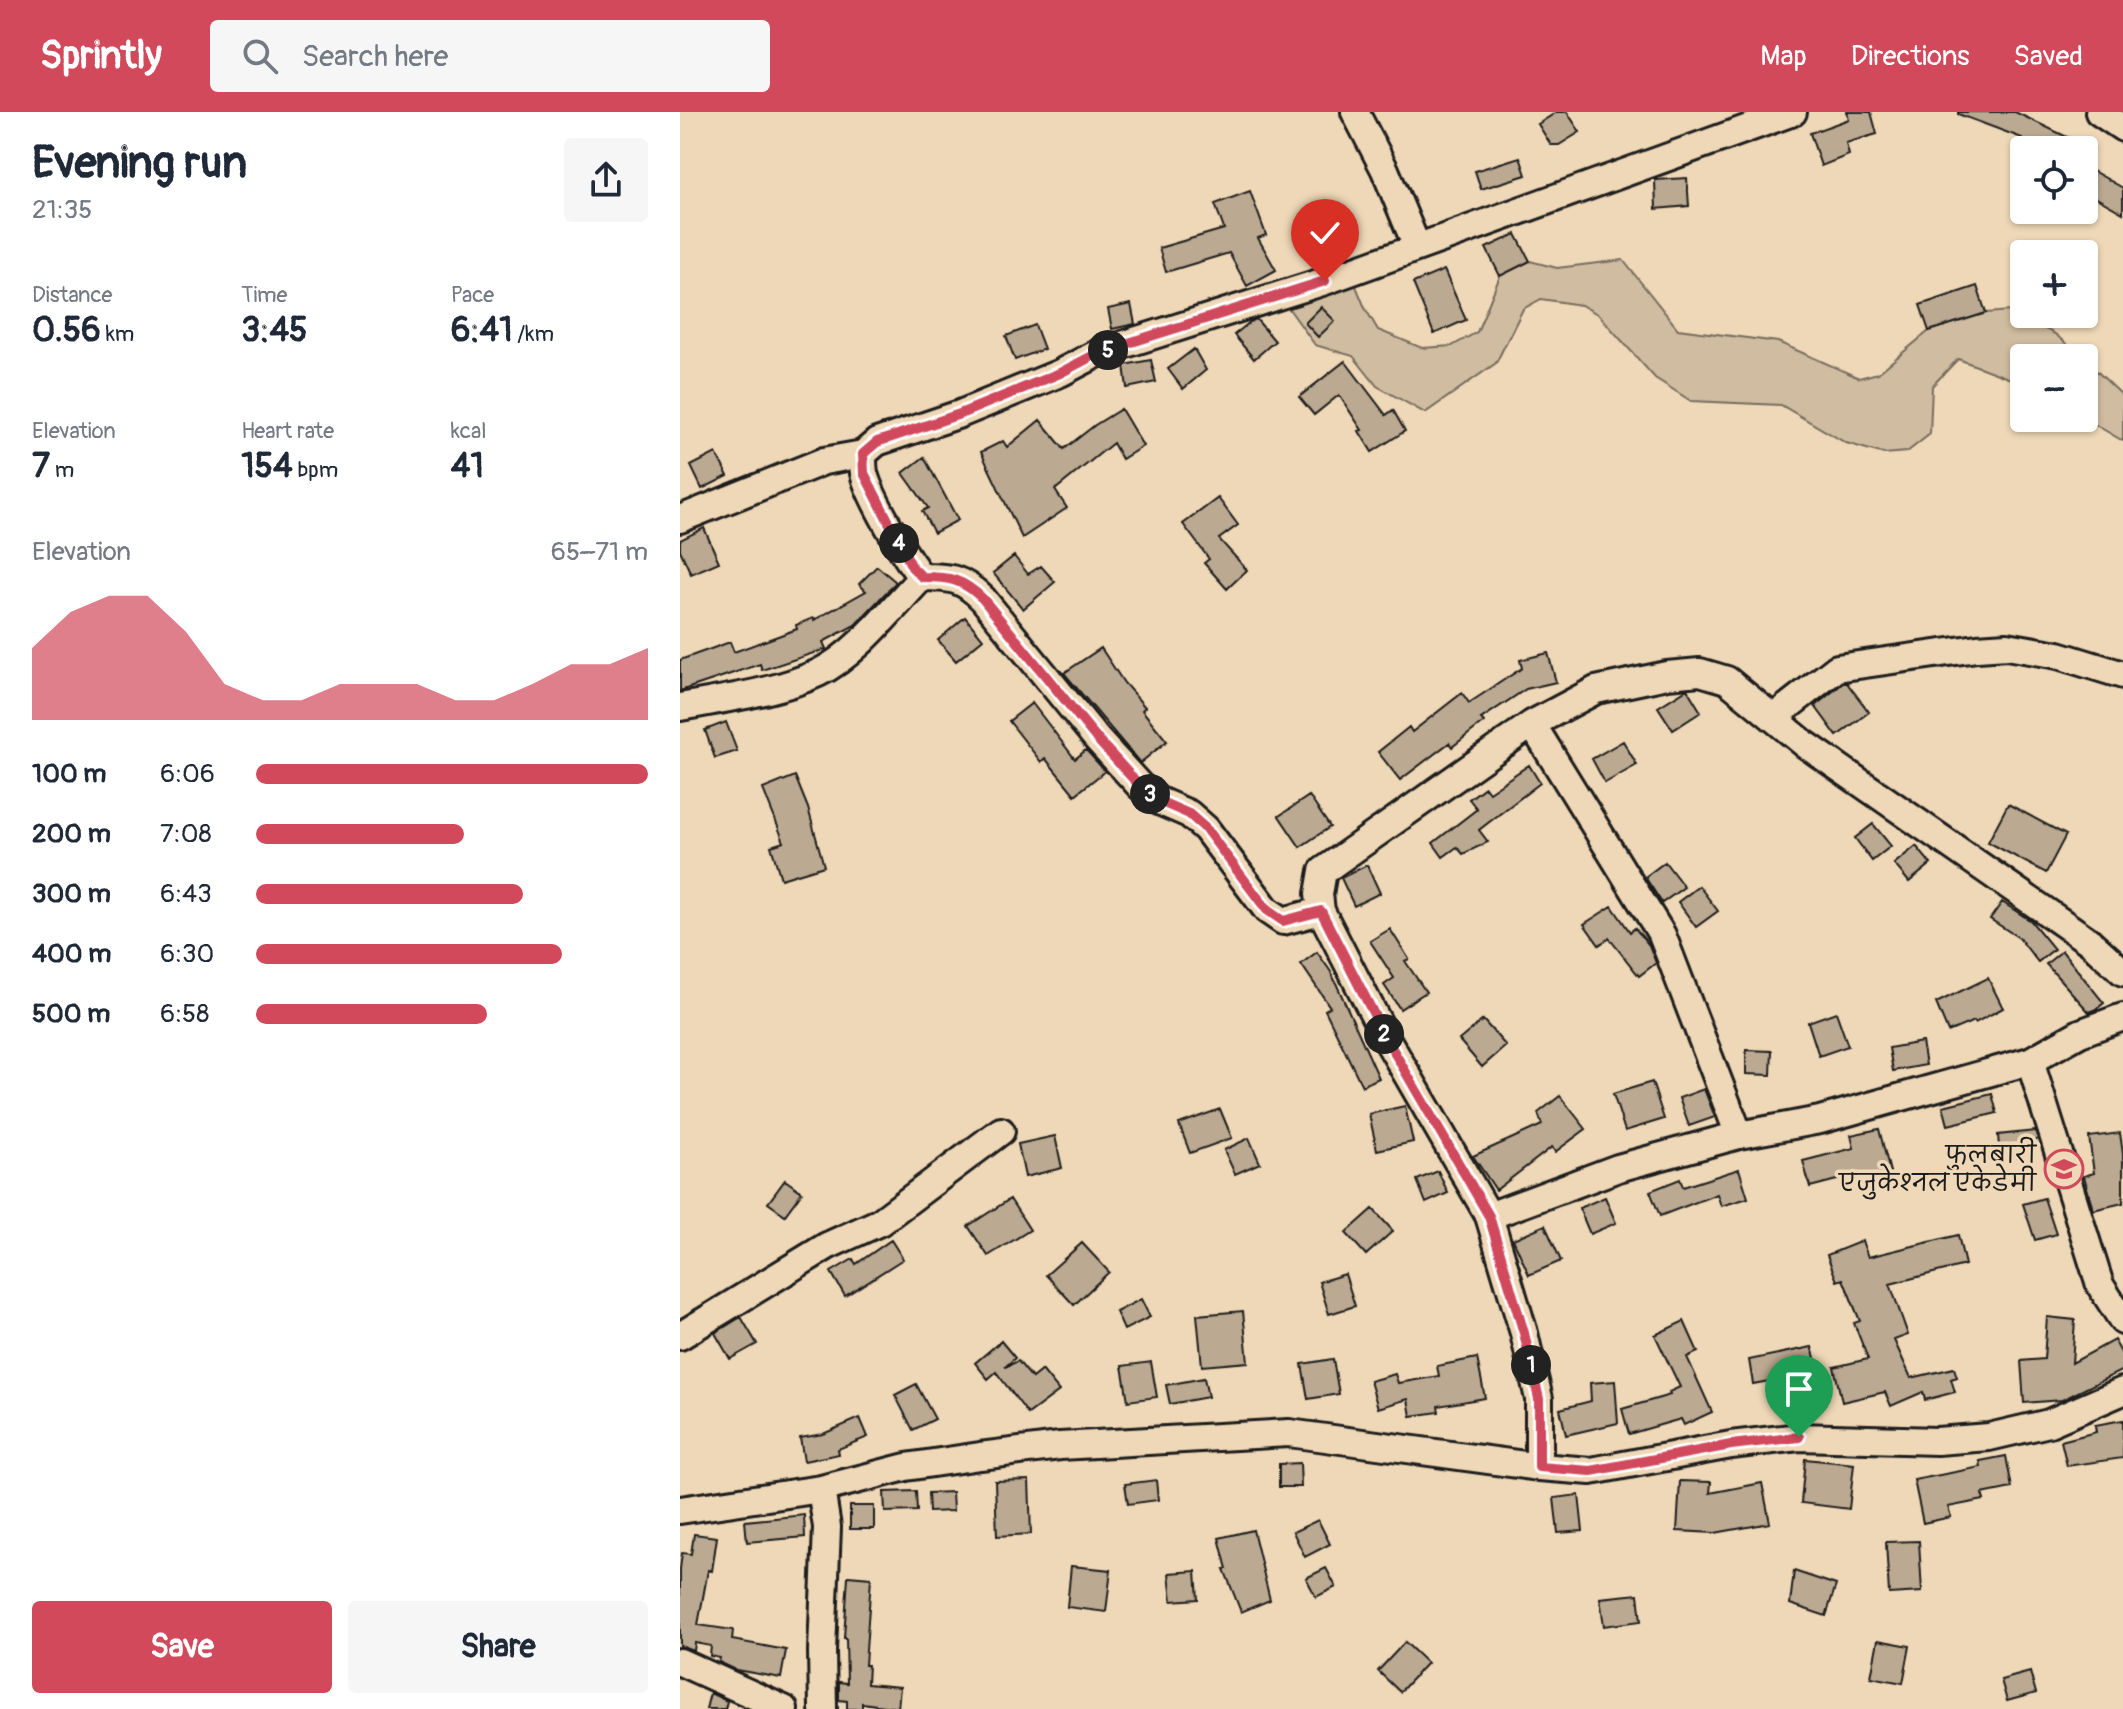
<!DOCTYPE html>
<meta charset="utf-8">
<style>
body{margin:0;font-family:Pangolin,"Playpen Sans Deva",sans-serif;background:#f6f6f7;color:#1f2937;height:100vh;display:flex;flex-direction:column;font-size:30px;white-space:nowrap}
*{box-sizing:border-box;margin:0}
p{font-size:26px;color:#747a83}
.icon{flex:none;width:44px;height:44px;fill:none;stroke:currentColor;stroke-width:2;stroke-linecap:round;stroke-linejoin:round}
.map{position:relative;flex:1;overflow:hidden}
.drawer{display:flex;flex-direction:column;background:#fff;width:680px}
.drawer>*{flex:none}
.buttons{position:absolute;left:1330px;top:24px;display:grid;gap:16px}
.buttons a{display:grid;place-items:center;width:88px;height:88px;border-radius:8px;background:#fff;box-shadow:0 2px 6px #0004;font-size:40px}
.pin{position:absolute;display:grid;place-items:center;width:68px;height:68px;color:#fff;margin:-82px -34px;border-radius:50% 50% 50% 0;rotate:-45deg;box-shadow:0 0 8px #0007}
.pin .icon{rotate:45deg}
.km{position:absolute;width:40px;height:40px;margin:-20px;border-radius:50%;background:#222;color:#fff;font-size:22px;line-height:40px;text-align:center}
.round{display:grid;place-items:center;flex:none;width:84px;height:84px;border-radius:8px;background:#f6f6f7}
.summary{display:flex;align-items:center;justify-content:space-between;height:136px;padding:0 32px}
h1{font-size:44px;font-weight:700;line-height:60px}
.metrics{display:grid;grid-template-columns:repeat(3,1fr);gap:12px;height:136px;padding:8px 32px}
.metrics div{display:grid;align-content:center}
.metrics b{font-size:34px;font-weight:700}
.metrics small{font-size:22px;font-weight:400}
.metrics p{font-size:22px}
.chart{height:224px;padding:16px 32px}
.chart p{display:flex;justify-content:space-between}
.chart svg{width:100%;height:144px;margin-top:8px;fill:#d1495b;opacity:.7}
.primary-button{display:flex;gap:16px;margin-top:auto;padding:16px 32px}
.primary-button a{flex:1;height:92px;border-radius:8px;background:#d1495b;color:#fff;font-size:32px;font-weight:700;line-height:92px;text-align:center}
.primary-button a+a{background:#f6f6f7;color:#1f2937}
ul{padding:0 32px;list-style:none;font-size:26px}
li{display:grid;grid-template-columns:128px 96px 1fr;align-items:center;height:60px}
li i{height:20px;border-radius:10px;background:#d1495b}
header{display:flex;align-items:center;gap:48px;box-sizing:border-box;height:112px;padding:0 40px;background:#d1495b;color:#fff}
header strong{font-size:38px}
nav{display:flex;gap:44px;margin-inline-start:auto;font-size:28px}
.search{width:560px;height:72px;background:#f6f6f7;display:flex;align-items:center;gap:20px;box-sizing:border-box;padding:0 28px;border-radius:8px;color:#747a83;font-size:30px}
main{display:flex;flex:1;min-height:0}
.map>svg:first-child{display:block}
.green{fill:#d0bca0;stroke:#766c5e;stroke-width:2}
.building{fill:#bba991;stroke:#1c1c1c;stroke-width:2}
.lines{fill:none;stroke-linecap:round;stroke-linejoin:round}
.minor-casing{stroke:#1c1c1c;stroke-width:32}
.minor{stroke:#efd8b7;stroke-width:26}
.route-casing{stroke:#fff;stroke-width:16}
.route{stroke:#d1495b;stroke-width:10}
.labels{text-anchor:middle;stroke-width:7;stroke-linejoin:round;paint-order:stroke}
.poi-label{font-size:24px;fill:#1c1c1c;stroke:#efd8b7;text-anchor:end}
</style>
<header>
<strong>Sprintly</strong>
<div class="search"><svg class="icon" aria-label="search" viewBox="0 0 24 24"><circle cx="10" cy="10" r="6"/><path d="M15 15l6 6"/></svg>Search here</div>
<nav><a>Map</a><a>Directions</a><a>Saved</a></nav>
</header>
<main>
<section class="drawer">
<div class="summary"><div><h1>Evening run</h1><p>21:35</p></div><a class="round"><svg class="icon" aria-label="share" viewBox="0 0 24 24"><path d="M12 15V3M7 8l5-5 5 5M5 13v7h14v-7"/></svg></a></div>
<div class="metrics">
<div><p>Distance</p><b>0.56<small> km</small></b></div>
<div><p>Time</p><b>3:45</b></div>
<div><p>Pace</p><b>6:41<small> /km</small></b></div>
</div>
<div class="metrics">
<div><p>Elevation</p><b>7<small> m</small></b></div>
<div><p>Heart rate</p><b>154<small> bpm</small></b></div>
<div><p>kcal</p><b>41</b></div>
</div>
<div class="chart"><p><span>Elevation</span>65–71 m</p>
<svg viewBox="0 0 160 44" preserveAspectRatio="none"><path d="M0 44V22L10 11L20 6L30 6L40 17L50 33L60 38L70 38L80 33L90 33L100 33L110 38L120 38L130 33L140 27L150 27L160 22V44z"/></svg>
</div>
<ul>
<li><b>100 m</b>6:06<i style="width:100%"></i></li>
<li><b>200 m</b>7:08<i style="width:53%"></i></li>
<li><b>300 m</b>6:43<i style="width:68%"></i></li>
<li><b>400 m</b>6:30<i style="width:78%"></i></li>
<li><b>500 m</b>6:58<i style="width:59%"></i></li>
</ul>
<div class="primary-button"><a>Save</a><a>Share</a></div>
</section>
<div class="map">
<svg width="1443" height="1597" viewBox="0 0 1443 1597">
<rect width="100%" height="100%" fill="#efd8b7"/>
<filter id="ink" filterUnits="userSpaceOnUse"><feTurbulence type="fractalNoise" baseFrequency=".0125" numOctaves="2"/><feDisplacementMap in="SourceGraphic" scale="16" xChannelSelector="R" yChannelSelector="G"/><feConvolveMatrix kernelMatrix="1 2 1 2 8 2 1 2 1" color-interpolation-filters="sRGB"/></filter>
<g filter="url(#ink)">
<path class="green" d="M943,148L998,217L1098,230L1179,266L1198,261L1249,219L1306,201L1331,199L1375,222L1403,246H1344V272L1278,247L1252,274L1250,322L1227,340L1204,342L1166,331L1101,293L1011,289L975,266L919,203L901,193L861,187L843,197L816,251L745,301L697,274L673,244L635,233L607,194L674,169L685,196L698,218L742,236L772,234L797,220L820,164L850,149L877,156Z
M1404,247L1443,284V329L1404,306Z"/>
<path class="building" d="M877,0H887L900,20L879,33H871L858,12Z
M1167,0H1191L1197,22L1166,31L1169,43L1141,54L1130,21L1169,7Z
M1278,0H1335L1414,38H1356L1340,30L1342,26L1278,2Z
M840,45L846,63L801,77L795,59Z
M1404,54L1443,76V101L1404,79Z
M1007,66L1009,94L976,97L975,68Z
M570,79L586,123L578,126L596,158L567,174L549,141L486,160L479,136L544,117L535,92Z
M836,122L850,149L820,164L806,136Z
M764,158L786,208L754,222L733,171Z
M1297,174L1306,201L1249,219L1240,193Z
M451,192L455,212L432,217L428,197Z
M641,195L655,209L638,225L625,211Z
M576,207L595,229L574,247L554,223L570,210Z
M355,213L364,237L335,248L326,224Z
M514,237L526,258L503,277L488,257Z
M471,248L476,270L447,276L444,253Z
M665,249L706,303L713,298L725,319L692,340L679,319L682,318L659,283L634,303L619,285Z
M441,297L463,334L442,347L433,331L375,378L387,396L342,426L301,340L323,329L327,335L360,308L384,337L415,313Z
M36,341L48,364L22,377L11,354Z
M244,345L278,408L254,421L242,399L248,396L223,361Z
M538,386L558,413L539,427L567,458L547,477L524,451L529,447L503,412Z
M24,416L39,450L11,462L0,438V428Z
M334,444L348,462L361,454L375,470L343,497L313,461Z
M197,454L216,470L175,513L143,530L146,537L82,558L80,552L0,579V548L50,530L54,540L117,517L116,513L133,506L134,508L186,479L179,472Z
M285,505L303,527L276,549L258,528Z
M421,536L444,571L465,595L462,598L487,629L460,651L384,561Z
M868,541L876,570L846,577L801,607L804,610L772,635L769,631L720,668L698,640L729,615L732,620L782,581L789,591L842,556L840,548Z
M1163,571H1167L1189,600L1157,624L1135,594Z
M1007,577L1021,600L993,618L978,595Z
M352,591L395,647L406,638L425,659L395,683L365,646L361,650L329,609Z
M46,610L57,639L35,646L25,618Z
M943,629L957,653L925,671L912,647Z
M849,653L860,671L799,718L808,730L783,742L777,735L763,745L753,731L797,697L789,687L805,675L809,680Z
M115,664L128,696L144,754L101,767L91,734L104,730L83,677Z
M629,684L650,715L620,735L599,704Z
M1328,692L1386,723L1366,761L1308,730Z
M1193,712L1211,734L1192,749L1175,726Z
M1236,734L1251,752L1229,770L1214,752Z
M985,750L1004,775L982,791L965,765Z
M687,753L700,781L674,794L661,766Z
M1019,774L1038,799L1016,815L998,790Z
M1322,790L1351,809L1374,837L1358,850L1339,826L1310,807Z
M932,794L950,820L955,816L969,833L976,851L959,864L929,826L919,833L904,812Z
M710,817L729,847L725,849L746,880L720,897L704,873L714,866L690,829Z
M1382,839L1424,891L1415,898L1409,900L1366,852Z
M637,840L651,860L699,966L682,974L645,898L650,895L621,852Z
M1308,866L1323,896L1295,911L1294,909L1268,920L1256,891Z
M1156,900L1168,934L1139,944L1128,910Z
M803,908L826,934L802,955L779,928Z
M1242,930L1246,953L1213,959L1209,936Z
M1066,938L1092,939L1091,963L1066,962Z
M972,970L984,1007L945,1019L933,982Z
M1024,977L1035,1005L1009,1014L999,986Z
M1312,982L1317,1001L1268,1013L1263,994Z
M880,984L906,1017L875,1040L872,1035L816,1078L793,1044L862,1013L858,1001Z
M725,994L733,1030L697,1038L689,1002Z
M540,997L552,1026L510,1041L499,1012Z
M1199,1017L1210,1060L1181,1067L1180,1062L1130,1075L1123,1049L1174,1036L1171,1023Z
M1355,1019L1358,1027L1320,1046L1318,1023Z
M1440,1021L1443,1042V1091L1413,1098L1404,1064L1414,1061L1409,1025Z
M375,1024L382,1056L345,1065L338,1032Z
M569,1026L580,1051L555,1062L544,1038Z
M1059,1057L1068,1086L1041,1094L1037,1082L980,1104L970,1079L1000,1067L1003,1075Z
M758,1059L768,1081L746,1091L737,1068Z
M105,1068L122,1080L105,1103L88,1091Z
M925,1085L936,1111L910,1122L899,1096Z
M1364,1086L1376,1122L1355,1128L1343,1092Z
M330,1087L350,1118L308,1144L288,1114Z
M693,1097L713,1119L686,1143L666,1121Z
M865,1113L881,1149L849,1163L833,1127Z
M1278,1123L1285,1153L1210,1172L1228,1223L1214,1228L1231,1266L1274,1256L1277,1265L1271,1267L1275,1280L1245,1288L1243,1280L1211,1294L1205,1280L1162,1290L1154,1255L1188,1247L1174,1211L1180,1209L1163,1167L1157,1169L1147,1143L1182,1129L1188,1145Z
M211,1128L223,1147L165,1184L151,1160L173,1147L176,1152Z
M402,1131L429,1160L394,1193L366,1163Z
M665,1162L675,1194L649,1202L639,1170Z
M461,1187L470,1205L444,1218L436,1200Z
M563,1199L568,1250L522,1254L517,1203Z
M61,1205L77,1232L50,1247L35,1221Z
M1367,1205L1395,1208L1392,1251L1434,1228L1443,1244V1258L1382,1288L1344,1291L1341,1249L1364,1247Z
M1004,1209L1018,1240L1007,1245L1032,1300L1004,1313L1001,1307L949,1322L942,1297L990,1283L989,1280L1000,1275L975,1223Z
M321,1229L335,1246L325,1255L338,1249L352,1266L362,1258L379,1279L348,1302L316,1260L308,1267L295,1251Z
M1132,1235L1140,1264L1118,1270L1116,1264L1073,1272L1069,1248Z
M797,1246L805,1286L758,1294L759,1300L731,1304L728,1287L698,1296L690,1269L715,1262L718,1271L759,1264L757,1254Z
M653,1247L659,1282L628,1287L622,1252Z
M471,1250L477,1285L448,1289L442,1254Z
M524,1266L528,1285L490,1292L486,1273Z
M935,1269L938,1311L886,1323L880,1297L911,1289L910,1271Z
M236,1272L255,1307L233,1318L215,1283Z
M180,1306L188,1325L158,1337L159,1342L124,1349L120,1326L143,1322Z
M1443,1308V1346L1387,1354L1381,1329L1416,1320L1415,1313Z
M1326,1344L1332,1376L1302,1382L1304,1388L1268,1395L1271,1405L1243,1411L1234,1368L1301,1355L1300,1349Z
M1125,1347L1174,1352L1169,1397L1121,1391Z
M620,1351L621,1375H599V1352Z
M349,1368L351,1422L317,1424L315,1369Z
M476,1368L478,1388L448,1392L445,1372Z
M1000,1369L1031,1370L1030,1381L1082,1371L1090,1411L1035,1421L997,1419Z
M236,1379L237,1399L205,1400L204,1380Z
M272,1380L273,1399L249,1400L248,1381Z
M899,1383L903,1419L878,1421L874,1386Z
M170,1394H194V1417H170Z
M124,1403L125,1425L67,1430L65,1409Z
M638,1408L650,1432L625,1445L613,1420Z
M573,1418L590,1488L561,1500L544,1457H547L539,1426Z
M14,1422L37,1425L32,1459L28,1458L18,1513L53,1518L52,1528L106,1538L101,1566L56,1558L39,1550L40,1546L30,1544L31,1534L15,1531L14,1539L0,1534V1457L2,1441L11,1442Z
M1239,1429L1242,1480L1209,1482L1206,1430Z
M391,1454L431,1458L426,1500L387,1495Z
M646,1456L656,1475L636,1485L626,1466Z
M516,1459L518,1487L492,1489L489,1461Z
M1114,1459L1156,1473L1146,1504L1110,1492Z
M168,1464L191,1466L185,1553H188L187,1572L220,1575L218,1596L182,1591V1597H167V1589L159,1588V1570L167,1571L166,1526H164Z
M958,1482L961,1509L924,1514L920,1486Z
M1198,1528L1230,1534L1223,1571L1191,1565Z
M725,1530L747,1551L720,1580L698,1559Z
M1350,1560L1356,1581L1327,1589L1321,1568Z
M30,1581L47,1589L45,1597H26Z"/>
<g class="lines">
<g class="minor-casing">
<path id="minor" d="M675,0L705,58L737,135
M1419,0L1443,16
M183,342C183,348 183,355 184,361C189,383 226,448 242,465C271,465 282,466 303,487L417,627L460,674L479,689L509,702L526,717L587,798L603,809L641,799L706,926L809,1104
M0,407L144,349L183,342L197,330L280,302L380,261L420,240L645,169L1113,0
M0,595C46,586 95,581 138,561C176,543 213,495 242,465
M1093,606L1157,556L1297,536L1327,534L1378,543L1443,563
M852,612L982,823L1059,1023
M641,799L639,782L643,759L852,612L916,578L987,563L1020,560L1047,568L1125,632L1410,830L1443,860
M1350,949L1400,921L1443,905
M0,1224L147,1134L200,1110L321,1019
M859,1355V1287L844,1221L809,1104L938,1056L1059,1023L1140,1008L1350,949L1420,1173L1443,1209
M141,1377L147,1415L142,1539L143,1597
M0,1398L141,1377L226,1355L300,1344L380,1334L609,1321L859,1355L911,1359L1051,1333L1119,1325L1257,1329L1309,1325L1369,1311L1443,1279
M0,1550L104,1597"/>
</g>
<use href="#minor" class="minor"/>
</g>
</g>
<g class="lines" filter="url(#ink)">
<g class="route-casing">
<path id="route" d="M645,169L420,240L380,261L280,302L197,330L183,342L184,361L232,455L242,465C270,465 282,467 303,487L417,627L460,674L479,689L509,702L526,717L587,798L603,809L641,799L706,926L809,1104L844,1221L859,1287V1355L911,1359L1051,1333L1119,1325"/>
</g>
<use href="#route" class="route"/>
</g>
<defs>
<g id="school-ring" transform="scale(2)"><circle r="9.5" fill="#efd8b7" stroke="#d1495b" stroke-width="1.5"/><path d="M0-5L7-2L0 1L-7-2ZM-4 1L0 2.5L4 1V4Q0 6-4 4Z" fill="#d1495b"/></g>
</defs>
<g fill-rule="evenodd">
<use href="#school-ring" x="1384" y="1057"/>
</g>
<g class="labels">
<g class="poi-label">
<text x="1356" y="1051">फुलबारी<tspan x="1356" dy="28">एजुकेश्नल एकेडेमी</tspan></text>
</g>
</g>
</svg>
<div class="buttons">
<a><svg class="icon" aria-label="locate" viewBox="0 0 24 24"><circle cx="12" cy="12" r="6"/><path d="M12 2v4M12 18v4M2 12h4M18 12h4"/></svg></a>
<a>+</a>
<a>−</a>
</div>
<div class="pin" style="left:1119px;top:1325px;background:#1e9e55"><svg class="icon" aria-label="arrive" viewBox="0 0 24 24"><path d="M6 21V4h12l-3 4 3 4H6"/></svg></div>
<div class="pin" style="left:645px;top:169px;background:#d93025"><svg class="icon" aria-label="check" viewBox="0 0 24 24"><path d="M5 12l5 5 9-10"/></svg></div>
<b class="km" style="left:851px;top:1253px">1</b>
<b class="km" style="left:704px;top:922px">2</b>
<b class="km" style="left:470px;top:682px">3</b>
<b class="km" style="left:219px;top:431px">4</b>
<b class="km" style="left:428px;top:238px">5</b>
</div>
</main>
